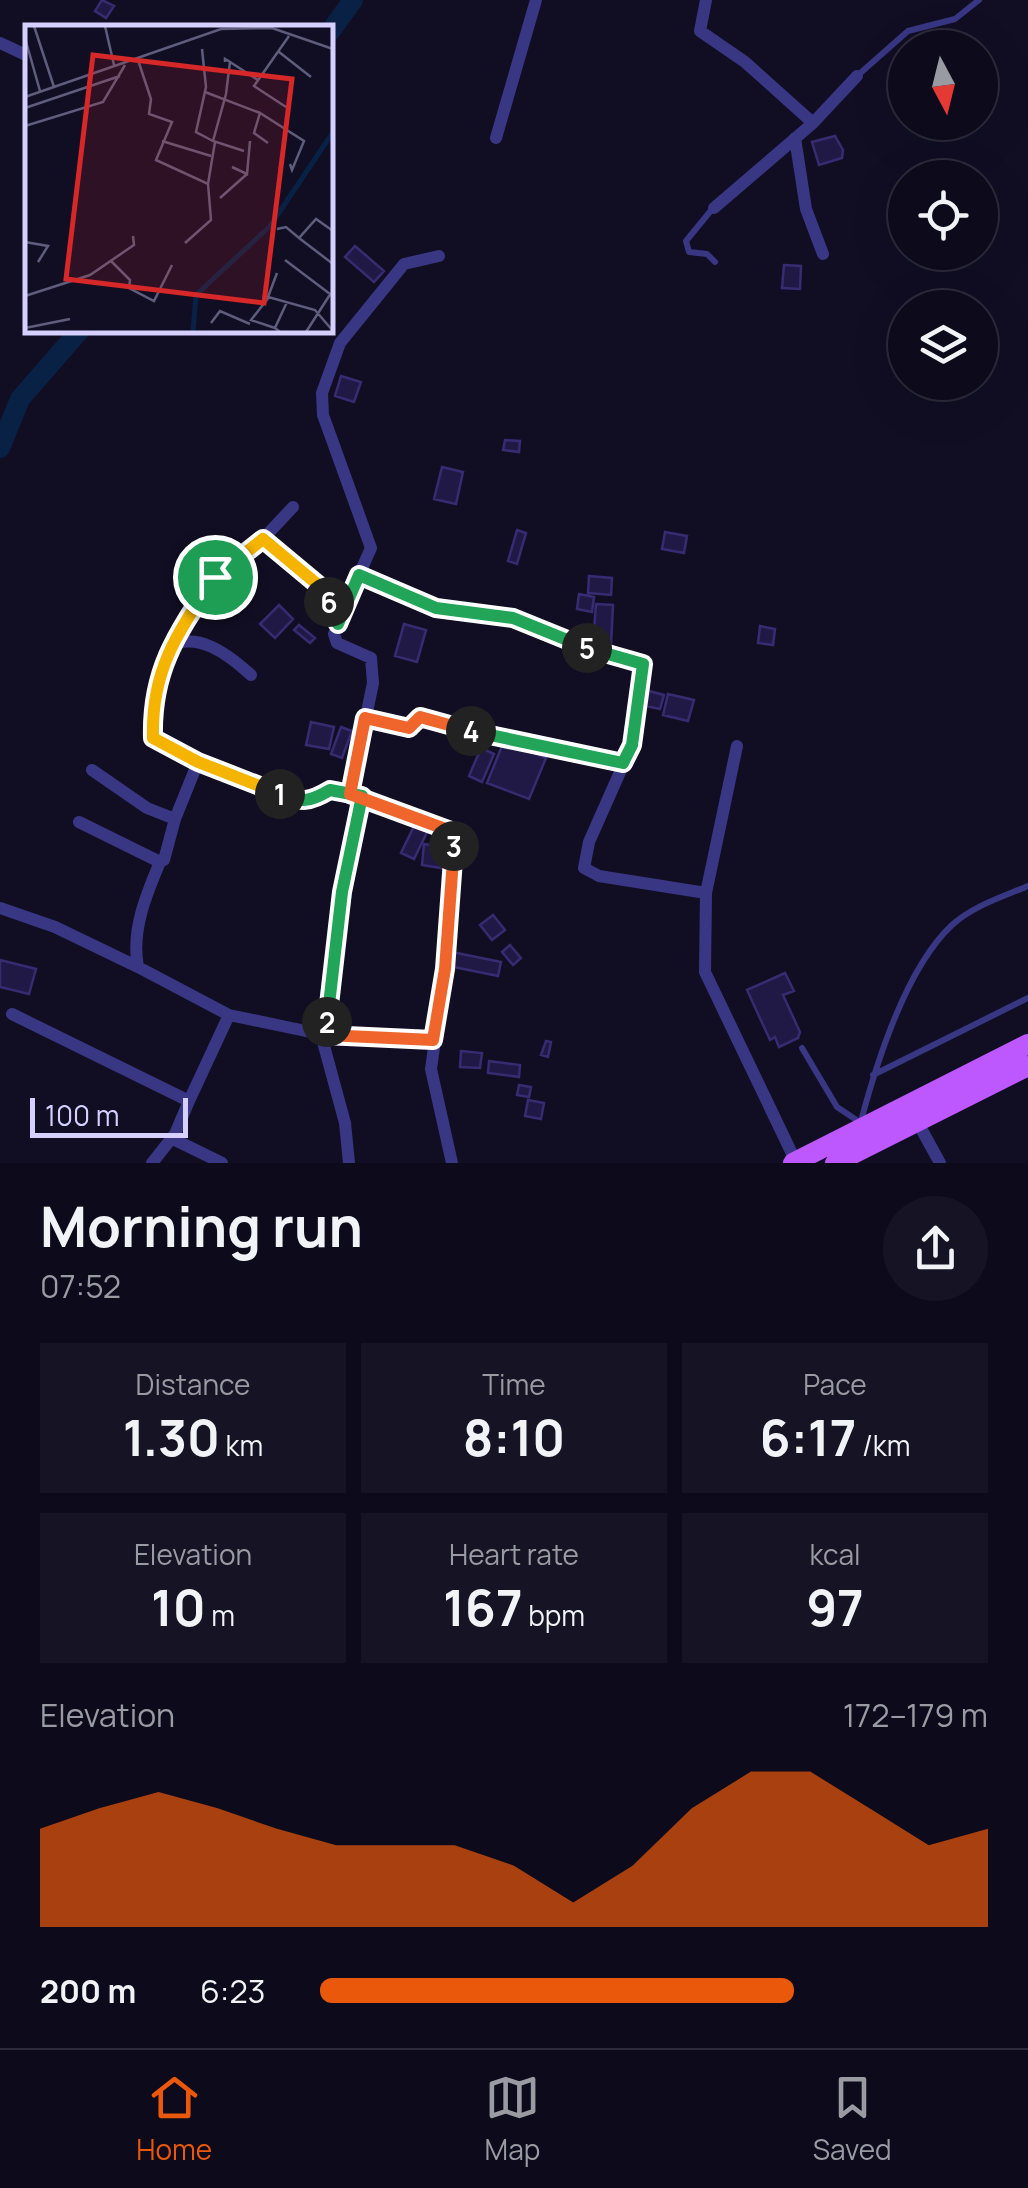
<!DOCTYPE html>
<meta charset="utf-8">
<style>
body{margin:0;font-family:Manrope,sans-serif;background:#161324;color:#f1f3f6;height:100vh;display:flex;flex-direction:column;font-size:38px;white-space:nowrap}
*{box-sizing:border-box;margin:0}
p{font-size:32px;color:#9a9aa3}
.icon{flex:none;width:55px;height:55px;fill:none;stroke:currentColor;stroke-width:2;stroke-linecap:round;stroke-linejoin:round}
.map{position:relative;height:1163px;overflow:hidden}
.side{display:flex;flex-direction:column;background:#0d0a1b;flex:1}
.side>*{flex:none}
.needle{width:65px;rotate:173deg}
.tools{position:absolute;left:888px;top:30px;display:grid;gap:20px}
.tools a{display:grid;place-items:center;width:110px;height:110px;border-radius:50%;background:#0d0a1b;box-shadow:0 10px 40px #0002,0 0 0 2px #2d2b3a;font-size:50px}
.scale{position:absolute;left:30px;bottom:25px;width:158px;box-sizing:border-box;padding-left:10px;border:5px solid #d5d0ff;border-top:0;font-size:28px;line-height:35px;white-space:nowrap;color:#d5d0ff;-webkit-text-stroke:8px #110e24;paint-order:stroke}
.pin{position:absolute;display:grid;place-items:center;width:85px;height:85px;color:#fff;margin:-42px;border:5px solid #fff;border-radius:50%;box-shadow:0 2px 10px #0007}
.km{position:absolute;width:50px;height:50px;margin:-25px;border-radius:50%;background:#222;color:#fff;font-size:28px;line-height:50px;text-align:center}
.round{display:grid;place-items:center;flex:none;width:105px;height:105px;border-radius:52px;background:#161324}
.headline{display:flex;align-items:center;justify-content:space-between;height:170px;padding:0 40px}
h1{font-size:55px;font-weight:700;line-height:75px}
.figures{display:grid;grid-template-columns:repeat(3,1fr);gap:15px;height:170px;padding:10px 40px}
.figures div{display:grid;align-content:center;border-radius:0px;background:#161324;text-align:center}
.figures b{font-size:50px;font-weight:700}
.figures small{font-size:28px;font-weight:400}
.figures p{font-size:28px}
.chart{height:280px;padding:20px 40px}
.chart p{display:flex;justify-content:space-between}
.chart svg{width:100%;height:180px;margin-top:10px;fill:#ea580c;opacity:.7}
ul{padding:0 40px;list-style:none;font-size:32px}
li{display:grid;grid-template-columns:160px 120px 1fr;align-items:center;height:75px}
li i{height:25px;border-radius:12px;background:#ea580c}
.dock{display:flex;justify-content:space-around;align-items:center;height:140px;border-top:2px solid #2d2b3a;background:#0d0a1b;font-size:28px;color:#9a9aa3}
.dock a{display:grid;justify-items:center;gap:5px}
.dock .on{color:#ea580c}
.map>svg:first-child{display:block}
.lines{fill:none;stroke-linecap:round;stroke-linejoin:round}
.river{stroke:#0a2146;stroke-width:20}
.building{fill:#211945;stroke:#372b72;stroke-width:2.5}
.service{stroke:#393784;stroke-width:6}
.minor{stroke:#393784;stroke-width:12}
.primary{stroke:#bd57ff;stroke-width:20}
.split-1-casing{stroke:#fff;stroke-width:20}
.split-2-casing{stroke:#fff;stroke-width:20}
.split-3-casing{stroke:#fff;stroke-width:20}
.split-4-casing{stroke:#fff;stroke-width:20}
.split-5-casing{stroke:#fff;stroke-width:20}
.split-6-casing{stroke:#fff;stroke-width:20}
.split-7-casing{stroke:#fff;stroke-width:20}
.split-1{stroke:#f5b400;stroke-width:12}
.split-2{stroke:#22a559;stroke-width:12}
.split-3{stroke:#f0652b;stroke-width:12}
.split-4{stroke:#f0652b;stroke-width:12}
.split-5{stroke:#22a559;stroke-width:12}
.split-6{stroke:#22a559;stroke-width:12}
.split-7{stroke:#f5b400;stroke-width:12}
.inset-river{fill:none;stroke:#0a2146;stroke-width:5}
.inset-road{fill:none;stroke:#5f5c7c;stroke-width:2.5}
.view{fill:#d62828;fill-opacity:0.15;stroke:#d62828;stroke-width:5}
.inset-edge{fill:none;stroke:#d5d0ff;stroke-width:5}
</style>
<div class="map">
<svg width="1028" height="1163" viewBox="0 0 1028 1163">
<rect width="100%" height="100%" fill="#110e24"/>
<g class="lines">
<path class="river" d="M330,32L353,0
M0,448L20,399L80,330"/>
</g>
<path class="building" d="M102,0L114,6L106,18L95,11Z
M835,136L843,150L842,158L819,165L812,142Z
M355,246L384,271L374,282L345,257Z
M784,265L801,266L800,289L782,288Z
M341,376L361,382L354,402L335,396Z
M505,440L520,441L519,452L503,450Z
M442,467L463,472L456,504L434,499Z
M517,530L526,533L517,564L508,561Z
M665,532L687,536L684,553L662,549Z
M589,576L612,578L611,595L588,593Z
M579,594L594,597L592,612L577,609Z
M596,604L613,605L611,645L593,644Z
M279,605L293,619L275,638L260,624Z
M404,624L426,630L417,662L395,656Z
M299,625L315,638L310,643L294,630Z
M760,626L775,629L773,645L758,643Z
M649,691L664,695L660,709L646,706Z
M668,694L694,700L688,721L663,715Z
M311,722L334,727L329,749L306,745Z
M341,727L352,731L342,758L331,754Z
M504,741L546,758L529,799L487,783Z
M481,748L494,754L482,782L469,776Z
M417,820L430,826L414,859L401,853Z
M424,844L450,847L447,869L422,865Z
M493,915L505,930L492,940L480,925Z
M510,945L521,958L513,965L502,952Z
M452,952L501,962L498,976L449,966Z
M0,960L36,969L29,994L0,987Z
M785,973L794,991L783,995L800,1032L798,1038L779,1047L775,1037L770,1040L747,990Z
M546,1041L551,1042L548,1057L541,1055Z
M461,1051L482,1053L480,1068L460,1067Z
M489,1061L520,1065L519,1077L488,1073Z
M519,1085L531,1087L529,1097L517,1095Z
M528,1100L544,1103L541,1119L525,1116Z"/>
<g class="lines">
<path class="service" d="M857,76L908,31L955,19L979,0
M713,208L686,241L689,252L707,254L715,262
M802,1048L837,1107L861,1123
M873,1075L1028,998
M861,1121C877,1061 906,968 952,925C973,906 1002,897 1028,886"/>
<path class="minor" d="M706,0L700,31L745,62L813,123
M0,43L28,56
M496,138L536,0
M795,138L806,209L823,254
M714,208L813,123L857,76
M263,539L323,589L338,624
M359,575L371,548L323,415L322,393L340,343L404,264L439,256
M169,646L215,577L263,539L293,507
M365,719L409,728L420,717L623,763
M198,762L298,801L320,798L330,790L362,796L342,892L323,1042L345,1123L349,1163
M92,770L147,808L175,819L164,860L160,862
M350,794L373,683L371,658L337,643L334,634L359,575L437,607L513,618L643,664L632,745L589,842L584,868L599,876L706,893L705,972L796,1162
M362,796L456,833L445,969L431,1069L452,1163
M175,819L198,762L153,738L155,688L167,648C196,629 229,655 251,675
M706,893L737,746
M0,908L55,927L138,967C131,931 146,895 160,862L79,822
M138,967L229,1015L325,1035L433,1040
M12,1014L189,1101L175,1134L152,1163
M189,1101L229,1015
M918,1123L940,1163
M171,1138L222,1163"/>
<path class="primary" d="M793,1163L1028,1044
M835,1163L1028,1066"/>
</g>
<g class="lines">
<g class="split-1-casing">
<path id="split-1" d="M215,577C178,632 151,669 153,738L198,762L280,794"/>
</g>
<g class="split-2-casing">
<path id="split-2" d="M280,794C301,803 310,802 330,790L362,796L342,892L327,1022"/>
</g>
<g class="split-3-casing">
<path id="split-3" d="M327,1022L325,1035L433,1040L445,969L454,846"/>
</g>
<g class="split-4-casing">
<path id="split-4" d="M454,846L456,833L350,794L365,718L409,728L420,717L471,731"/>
</g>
<g class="split-5-casing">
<path id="split-5" d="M471,731L623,763L632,745L643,664L587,648"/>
</g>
<g class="split-6-casing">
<path id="split-6" d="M329,602L338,624L359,575L436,608L513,618L587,648"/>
</g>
<g class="split-7-casing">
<path id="split-7" d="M215,577L263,539L323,589L329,602"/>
</g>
<use href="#split-1" class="split-1"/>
<use href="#split-2" class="split-2"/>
<use href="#split-3" class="split-3"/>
<use href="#split-4" class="split-4"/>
<use href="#split-5" class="split-5"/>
<use href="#split-6" class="split-6"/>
<use href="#split-7" class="split-7"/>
</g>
<g transform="translate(25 25)">
<rect width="308" height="308" fill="#110e24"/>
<path class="inset-river" d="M168,307L171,270L245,201L308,107"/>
<path class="inset-road" d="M9,1L29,62M80,1L89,40M0,13L15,66M177,24L181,62L171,107L188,116M254,27L286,52M113,35L126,74L124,89L147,97L131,135L183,159L190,117M200,37V34L205,37L201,69L188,116L219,126M205,37L233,55M180,67L235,88M0,72L196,4L247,3L308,24M261,82L229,61L264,11M0,83L95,51M0,101L78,77L100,40M137,116L186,131M243,118L229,108L235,88L279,116L267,145L265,139M207,142L222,149L225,116M195,173L222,149M252,204L261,202L274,213L291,194L308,206M274,213L308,239M0,217L23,221L13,237M160,218L186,195L183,159M85,235L105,255L104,263L129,276L147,240M260,235L305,269M252,248L243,272L290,285L308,306M0,271L65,250L109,220L108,211M244,272L226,295L250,303M186,298L195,286L225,299M0,303L45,294M255,307L250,303L262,277M281,307L306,268"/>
<path class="view" d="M68,30L267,54L239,278L41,254Z"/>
<rect width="308" height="308" class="inset-edge"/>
</g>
</svg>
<div class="tools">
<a><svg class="needle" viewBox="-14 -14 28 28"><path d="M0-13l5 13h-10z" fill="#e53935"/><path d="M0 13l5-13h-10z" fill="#9a9aa3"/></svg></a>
<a><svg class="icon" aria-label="locate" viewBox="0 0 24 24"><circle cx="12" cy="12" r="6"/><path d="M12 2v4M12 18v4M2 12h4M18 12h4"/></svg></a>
<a><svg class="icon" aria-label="layers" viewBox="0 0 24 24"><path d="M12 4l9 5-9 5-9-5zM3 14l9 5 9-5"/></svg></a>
</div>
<div class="scale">100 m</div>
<div class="pin" style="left:215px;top:577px;background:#1e9e55"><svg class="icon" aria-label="arrive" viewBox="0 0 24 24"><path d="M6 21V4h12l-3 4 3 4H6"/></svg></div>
<b class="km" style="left:280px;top:794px">1</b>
<b class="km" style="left:327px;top:1022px">2</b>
<b class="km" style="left:454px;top:846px">3</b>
<b class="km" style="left:471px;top:731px">4</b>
<b class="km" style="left:587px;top:648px">5</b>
<b class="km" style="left:329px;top:602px">6</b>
</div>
<section class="side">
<div class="headline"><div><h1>Morning run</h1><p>07:52</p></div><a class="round"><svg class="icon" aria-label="share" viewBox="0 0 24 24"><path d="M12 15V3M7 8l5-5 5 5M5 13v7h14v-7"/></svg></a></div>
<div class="figures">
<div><p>Distance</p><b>1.30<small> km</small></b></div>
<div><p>Time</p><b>8:10</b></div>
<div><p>Pace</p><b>6:17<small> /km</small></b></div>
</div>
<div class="figures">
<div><p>Elevation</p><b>10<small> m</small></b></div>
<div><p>Heart rate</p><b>167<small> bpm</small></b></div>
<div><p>kcal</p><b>97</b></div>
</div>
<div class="chart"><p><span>Elevation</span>172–179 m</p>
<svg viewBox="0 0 160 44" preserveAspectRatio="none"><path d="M0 44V20L10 15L20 11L30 15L40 20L50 24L60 24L70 24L80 29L90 38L100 29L110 15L120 6L130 6L140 15L150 24L160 20V44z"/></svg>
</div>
<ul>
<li><b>200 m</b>6:23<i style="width:71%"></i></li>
</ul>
</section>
<nav class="dock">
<a class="on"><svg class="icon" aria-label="home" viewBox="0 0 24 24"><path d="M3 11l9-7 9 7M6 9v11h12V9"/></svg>Home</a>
<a><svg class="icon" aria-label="map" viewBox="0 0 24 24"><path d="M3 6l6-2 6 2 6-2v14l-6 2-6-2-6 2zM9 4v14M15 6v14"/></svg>Map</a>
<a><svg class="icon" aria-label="saved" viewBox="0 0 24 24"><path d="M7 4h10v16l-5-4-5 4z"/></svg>Saved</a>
</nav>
